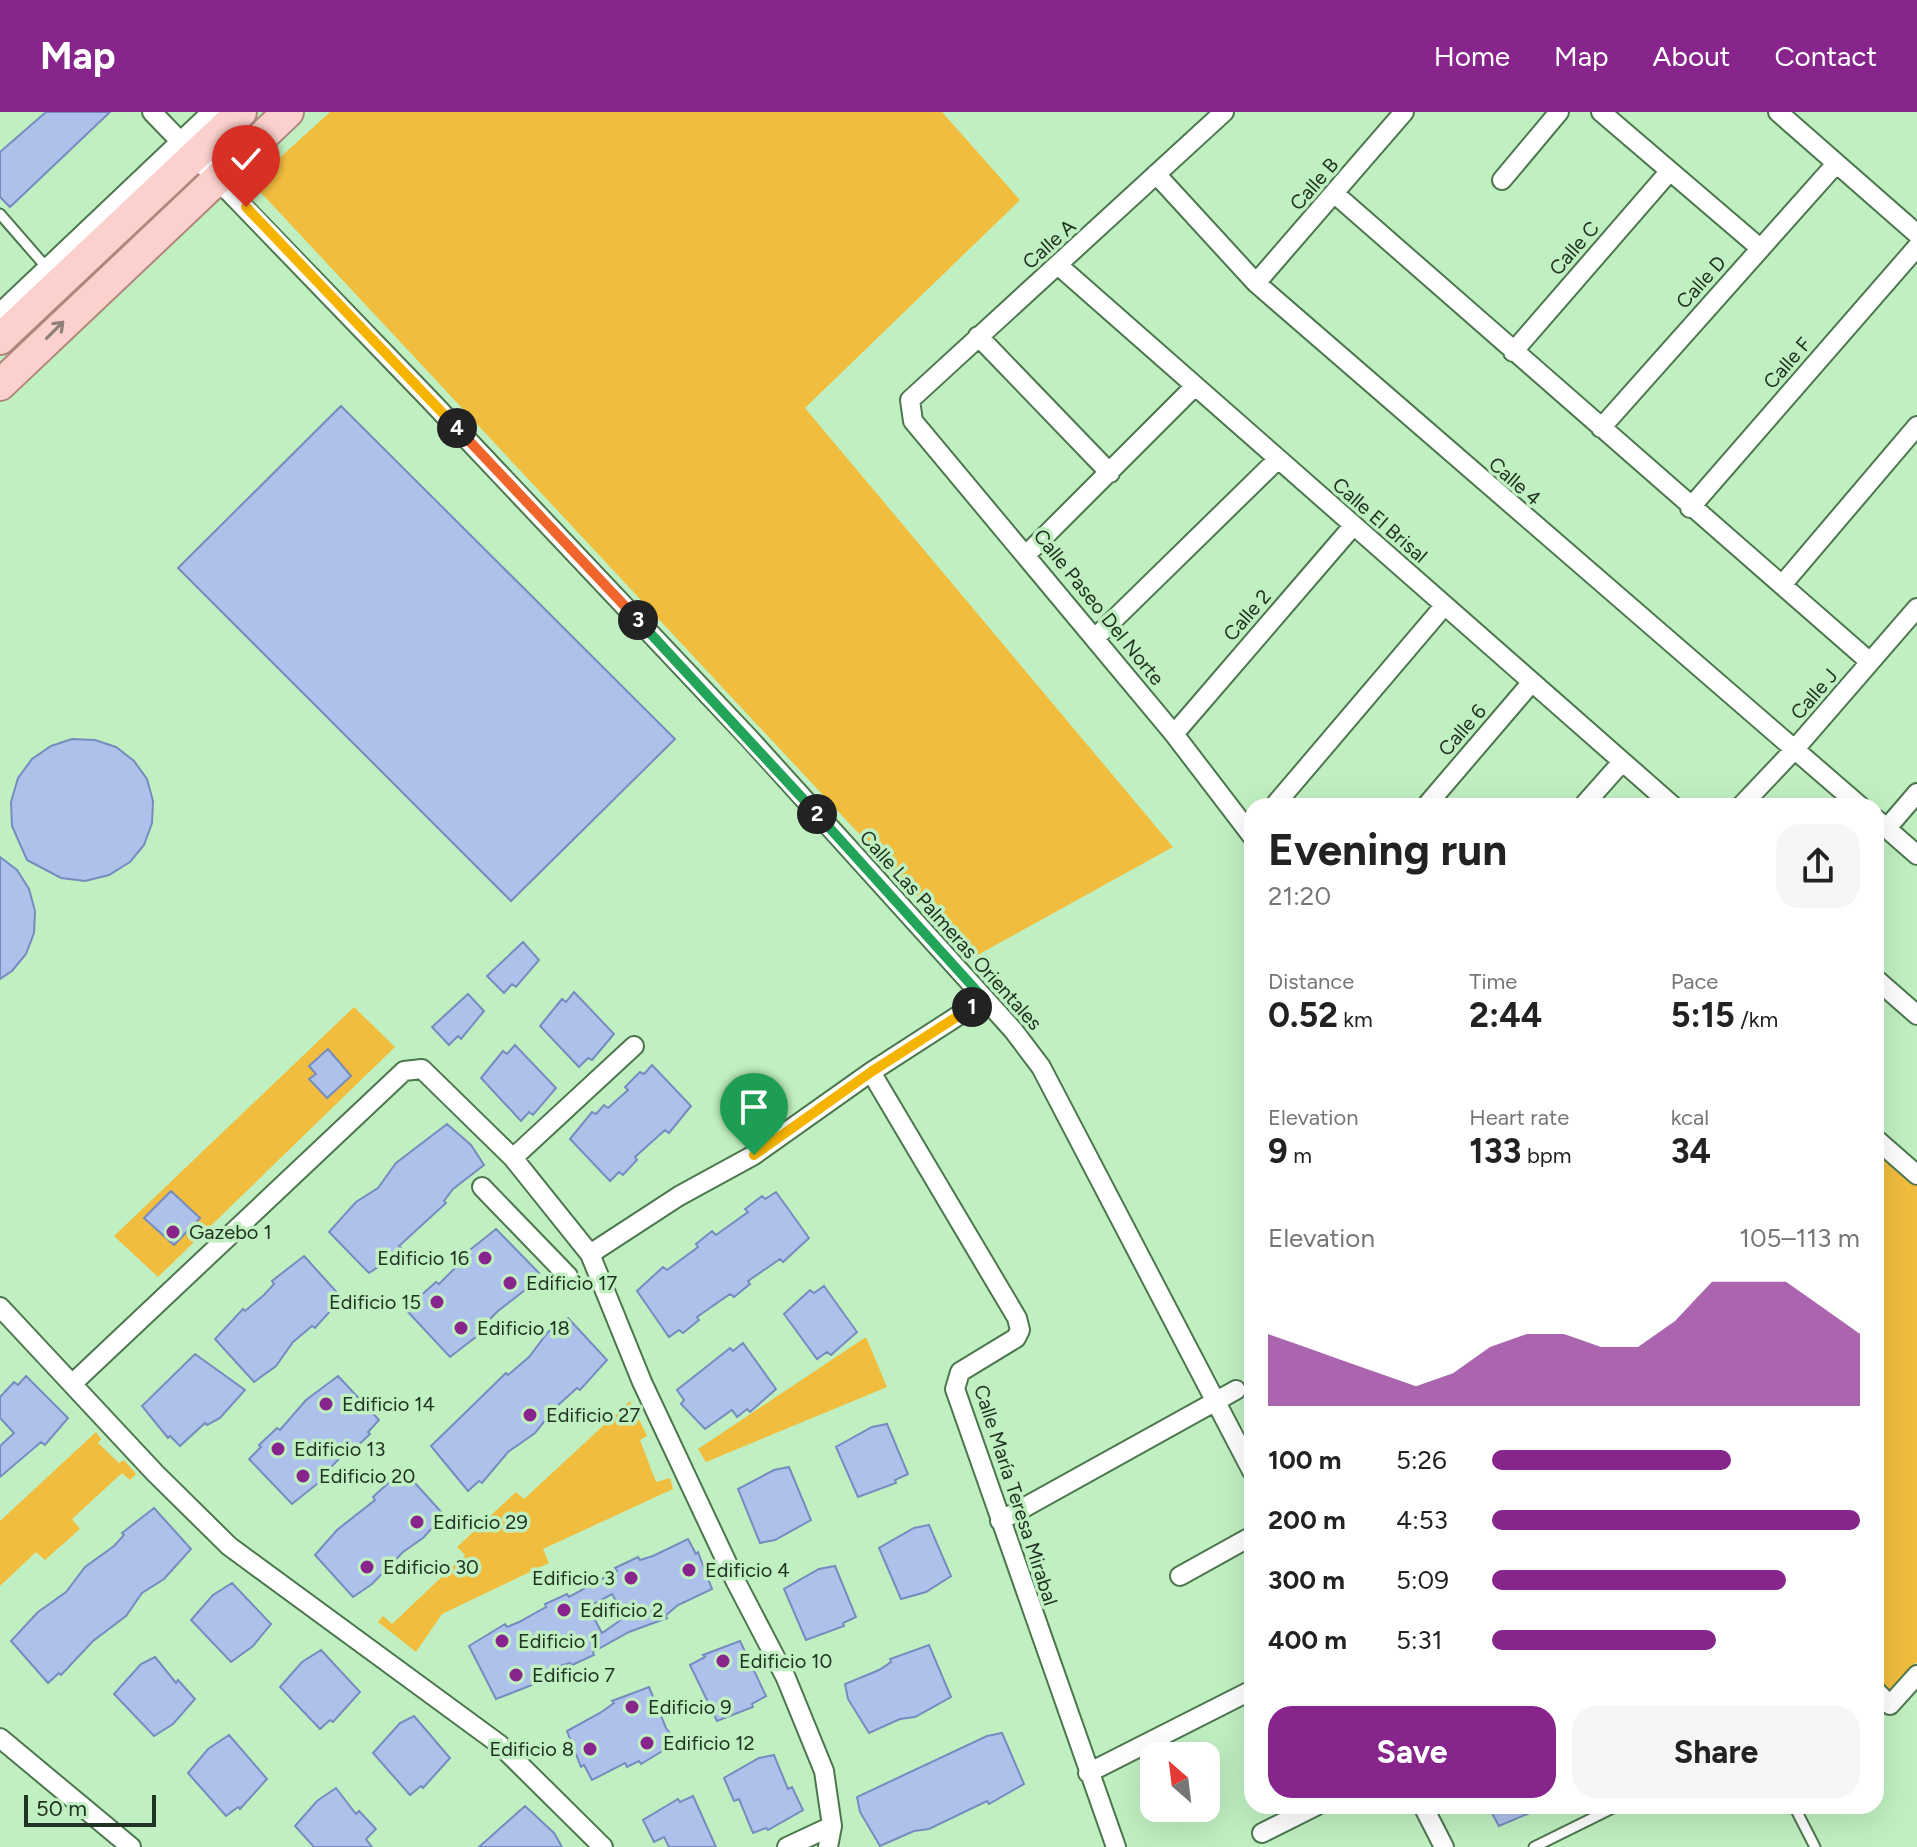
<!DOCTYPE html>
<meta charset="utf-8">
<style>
body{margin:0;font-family:Figtree,sans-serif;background:#f6f6f6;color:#222;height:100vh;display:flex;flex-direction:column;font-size:30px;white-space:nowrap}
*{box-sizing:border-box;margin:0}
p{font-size:26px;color:#767676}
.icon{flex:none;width:44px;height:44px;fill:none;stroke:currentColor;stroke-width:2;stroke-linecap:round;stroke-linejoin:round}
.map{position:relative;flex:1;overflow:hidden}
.drawer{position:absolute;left:1244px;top:686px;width:640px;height:1016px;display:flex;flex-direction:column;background:#fff;border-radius:24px;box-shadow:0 8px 32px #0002}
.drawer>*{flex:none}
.needle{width:52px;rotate:332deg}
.buttons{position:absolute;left:1140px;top:1630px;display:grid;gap:16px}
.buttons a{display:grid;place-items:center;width:80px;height:80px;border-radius:16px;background:#fff;box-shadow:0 8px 32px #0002;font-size:40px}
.scale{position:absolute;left:24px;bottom:20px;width:132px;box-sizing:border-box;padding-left:8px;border:4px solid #213322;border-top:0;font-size:22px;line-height:28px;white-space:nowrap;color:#213322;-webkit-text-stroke:6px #c0f0c1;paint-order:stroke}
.pin{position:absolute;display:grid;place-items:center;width:68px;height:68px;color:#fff;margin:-82px -34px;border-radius:50% 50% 50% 0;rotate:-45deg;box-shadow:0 0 8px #0007}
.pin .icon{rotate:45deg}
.km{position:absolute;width:40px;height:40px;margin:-20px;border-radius:50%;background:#222;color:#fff;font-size:22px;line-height:40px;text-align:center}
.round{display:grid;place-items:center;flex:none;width:84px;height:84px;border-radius:24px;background:#f6f6f6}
.headline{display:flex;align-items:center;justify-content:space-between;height:136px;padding:0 24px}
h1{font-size:44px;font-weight:700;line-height:60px}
.metrics{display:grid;grid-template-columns:repeat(3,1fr);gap:12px;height:136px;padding:8px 24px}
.metrics div{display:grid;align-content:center}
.metrics b{font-size:34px;font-weight:700}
.metrics small{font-size:22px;font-weight:400}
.metrics p{font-size:22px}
.chart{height:224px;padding:16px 24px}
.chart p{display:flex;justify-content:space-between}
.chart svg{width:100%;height:144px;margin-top:8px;fill:#87258d;opacity:.7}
.cta{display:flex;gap:16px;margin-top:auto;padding:16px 24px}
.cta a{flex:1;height:92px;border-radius:24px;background:#87258d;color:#fff;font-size:32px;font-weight:700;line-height:92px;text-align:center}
.cta a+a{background:#f6f6f6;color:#222}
ul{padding:0 24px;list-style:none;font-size:26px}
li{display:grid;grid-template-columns:128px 96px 1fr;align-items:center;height:60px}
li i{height:20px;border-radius:10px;background:#87258d}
header{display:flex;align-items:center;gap:48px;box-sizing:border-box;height:112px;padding:0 40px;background:#87258d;color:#fff}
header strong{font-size:38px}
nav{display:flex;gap:44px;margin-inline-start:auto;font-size:28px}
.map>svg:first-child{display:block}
.green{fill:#f1bd3e}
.building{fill:#adc1eb;stroke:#768cbf;stroke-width:2;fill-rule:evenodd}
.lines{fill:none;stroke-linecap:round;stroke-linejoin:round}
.service-casing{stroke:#4c774e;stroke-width:13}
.minor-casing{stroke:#4c774e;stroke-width:22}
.tertiary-casing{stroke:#4c774e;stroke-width:28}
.primary-casing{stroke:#ae867b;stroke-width:34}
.service{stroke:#fff;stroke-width:9}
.minor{stroke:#fff;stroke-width:18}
.tertiary{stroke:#fff;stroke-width:24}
.primary{stroke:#fcd1cd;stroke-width:30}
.oneway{stroke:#8e8278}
.split-1-casing{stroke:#fff;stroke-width:16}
.split-2-casing{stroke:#fff;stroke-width:16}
.split-3-casing{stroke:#fff;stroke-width:16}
.split-4-casing{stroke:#fff;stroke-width:16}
.split-5-casing{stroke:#fff;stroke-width:16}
.split-1{stroke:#f5b400;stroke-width:10}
.split-2{stroke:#22a559;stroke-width:10}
.split-3{stroke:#22a559;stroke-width:10}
.split-4{stroke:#f0652b;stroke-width:10}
.split-5{stroke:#f5b400;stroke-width:10}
.poi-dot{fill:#87258d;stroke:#c0f0c1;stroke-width:3}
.labels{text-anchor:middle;stroke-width:7;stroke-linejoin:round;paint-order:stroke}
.street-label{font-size:20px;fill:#213322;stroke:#c0f0c1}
.poi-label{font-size:20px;fill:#213322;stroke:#c0f0c1;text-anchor:start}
</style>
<header>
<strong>Map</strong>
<nav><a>Home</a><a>Map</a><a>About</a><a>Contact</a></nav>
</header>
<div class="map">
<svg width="1917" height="1735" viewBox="0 0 1917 1735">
<rect width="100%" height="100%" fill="#c0f0c1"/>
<path class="green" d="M330,0H942L1020,88L805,296L1173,735L974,845L252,71Z
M354,895L395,935L158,1165L114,1124Z
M1876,1039L1917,1074V1550L1888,1583L1876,1570Z
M866,1225L887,1275L706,1350L698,1337Z
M630,1289L647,1324L640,1328L656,1370L670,1366L673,1377L543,1437L549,1451L442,1502L416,1540L378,1510L383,1504L392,1512L465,1443L457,1435L516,1380L524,1387Z
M96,1320L101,1327L98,1331L119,1351L124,1348L136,1362L130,1368L122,1361L72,1407L80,1417L45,1448L36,1440L0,1474V1409Z"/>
<path class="building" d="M46,0H110L10,95L0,85V40Z
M341,294L675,627L511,789L178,456Z
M72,627L95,628L116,635L134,649L147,667L153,689L152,711L144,733L130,750L109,763L85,769L61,766L27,748L12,714L11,690L18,666L32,647L51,634Z
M0,745L17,758L29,777L35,799L34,821L26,842L12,859L0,867Z
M523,830L539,848L516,875L512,872L504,881L487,864Z
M574,880L614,922L592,948L588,946L579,955L540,914L562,887L566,890Z
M468,882L484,899L461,927L458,924L449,933L432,915Z
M515,933L556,976L533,1003L529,1000L521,1009L481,966L503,939L507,942Z
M328,937L351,964L327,986L309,967L316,962L309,954Z
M652,953L691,994L669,1021L665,1018L635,1045L637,1048L623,1063L619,1060L610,1069L570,1027L592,1000L596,1002L604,993L608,996L628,978L625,975L640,960L644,962Z
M447,1012L471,1033L484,1053L453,1077L444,1089L446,1091L399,1134L401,1136L387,1149L369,1161L329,1120L356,1090L378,1076L396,1051Z
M171,1079L200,1106L174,1133L144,1106Z
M776,1080L809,1126L783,1150L780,1147L748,1169L750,1172L734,1185L730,1182L697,1205L699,1208L683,1221L679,1218L669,1225L637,1179L663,1155L667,1158L698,1135L696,1132L712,1119L716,1123L748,1100L745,1097L762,1084L765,1087Z
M496,1117L539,1161L527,1173L529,1175L498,1199L478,1219L481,1221L450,1245L408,1200L420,1188L418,1186L436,1170L439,1172L468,1143L466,1141Z
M304,1144L342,1186L315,1216L312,1214L293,1230L276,1254L254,1270L215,1227L243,1197L245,1199L264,1183L274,1172L272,1169Z
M824,1174L857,1220L831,1243L827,1240L817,1247L784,1202L810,1178L814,1181Z
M568,1206L607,1248L580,1278L577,1276L556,1295L535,1321L508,1340L482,1371L479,1369L468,1379L431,1334L506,1261L508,1263L529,1245L548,1220Z
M743,1231L776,1277L750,1300L747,1297L737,1305L732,1298L705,1317L681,1292L684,1288L677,1278L730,1236L733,1239Z
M195,1242L245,1278L220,1306L207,1313L205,1311L180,1334L170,1324L168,1326L142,1294Z
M26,1264L68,1306L45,1333L41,1330L0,1365V1334L14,1321L0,1306V1285L14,1270L18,1273Z
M338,1264L379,1308L368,1320L370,1322L352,1339L349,1337L320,1366L322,1368L292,1392L249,1347L261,1335L259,1333L277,1316L280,1318L306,1288Z
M887,1312L908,1362L895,1368L896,1371L858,1385L836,1335L872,1315Z
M789,1355L811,1408L775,1428L760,1431L738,1377L774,1358Z
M405,1360L444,1403L423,1426L403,1440L372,1472L353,1485L315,1443L337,1418L375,1388L373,1385L386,1373Z
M154,1396L191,1437L164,1467L142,1481L126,1504L93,1529L61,1563L59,1561L48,1571L11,1529L38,1500L66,1480L85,1455L114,1434L124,1423L122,1421Z
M929,1413L951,1464L926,1480L901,1487L879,1436L914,1416Z
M688,1427L696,1442L698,1440L712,1477L678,1493L665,1504L667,1506L629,1520L593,1540L594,1543L572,1553L570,1551L557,1555L531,1570L532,1573L496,1587L469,1534L505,1512L507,1515L519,1510L546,1495L545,1492L567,1482L569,1485L617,1459L615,1456L638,1445L640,1448L653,1444ZM612,1482L625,1505L602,1521L588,1495Z
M835,1454L856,1505L843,1511L844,1514L806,1528L784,1477L819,1457Z
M232,1471L271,1512L253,1534L231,1550L191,1508L213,1483Z
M740,1529L766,1584L752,1592L753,1595L717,1609L690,1553L705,1545L703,1543Z
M929,1533L951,1585L915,1605L900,1607L869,1621L848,1587L845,1572L879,1558L891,1550L890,1547Z
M321,1538L360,1580L333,1610L330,1608L320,1617L280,1575L302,1550Z
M155,1545L176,1571L178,1568L195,1587L173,1612L154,1624L114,1582L141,1552Z
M649,1575L666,1616L677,1630L641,1652L639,1649L627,1655L625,1651L592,1668L584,1653L581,1655L567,1619L600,1601L614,1591L612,1589Z
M414,1604L450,1646L423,1676L421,1674L410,1683L373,1641L400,1611Z
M1002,1621L1024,1672L989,1692L987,1689L929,1717L914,1719L880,1734L860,1700L857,1685L987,1624Z
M229,1623L267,1667L240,1697L238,1695L226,1704L188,1661L208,1637Z
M774,1643L788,1677L792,1675L803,1698L768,1718L766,1716L753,1721L739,1687L734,1689L724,1666L759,1646Z
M336,1676L356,1702L359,1699L376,1717L366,1727L372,1735H314L295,1714L317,1689Z
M693,1684L716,1735H669L664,1725L654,1730L643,1708L678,1687L680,1690Z
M525,1694L554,1721L562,1735H479Z
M1488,1694H1546L1499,1714Z"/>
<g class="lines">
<g class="service-casing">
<path id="service" d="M0,102L47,156
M1794,1694L1815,1735
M1534,1735L1617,1694"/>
</g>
<g class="minor-casing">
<path id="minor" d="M152,0L429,287L748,625L1013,918L1041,955L1252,1359
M1224,0L910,288L913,309L1174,622L1252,724
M1601,0L1760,136
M1778,0L1917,122
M1156,62L1256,171L1860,694
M1502,68L1559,0
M1335,82L1870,550
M1059,154L1673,694
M1256,171L1404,0
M978,224L1110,361
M1513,240L1669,60
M1601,316L1835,53
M1690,396L1917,135
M1027,442L1194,275
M1782,473L1917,314
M1095,526L1278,347
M1174,622L1353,414
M1274,694L1444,494
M1426,694L1532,570
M1583,694L1622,650
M1741,694L1794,638L1917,496
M1876,707L1917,743
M1887,716L1917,681
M1876,867L1917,903
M871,960L1017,1206L1020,1218L1016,1226L960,1260L955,1277L1116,1735
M1876,1027L1917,1063
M513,1046L634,934
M482,1075L568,1164
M590,1142L679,1084L754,1043L871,960L984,887
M0,1195L155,1361L229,1434L499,1632L603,1735
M72,1272L404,959L422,957L513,1046L590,1142L642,1270L736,1470L786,1566L824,1659L832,1714L828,1735
M1000,1409L1236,1278
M1180,1464L1252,1424
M1876,1579L1890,1593L1917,1563
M0,1626L131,1735
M1088,1661L1252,1578
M1423,1694L1444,1735
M1262,1721L1316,1694
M787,1735L832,1714"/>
</g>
<g class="tertiary-casing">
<path id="tertiary" d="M0,205L216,0"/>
</g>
<g class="primary-casing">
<path id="primary" d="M0,227L241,0
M0,273L288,0"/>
</g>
<use href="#service" class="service"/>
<use href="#minor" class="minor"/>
<use href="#tertiary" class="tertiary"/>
<use href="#primary" class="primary"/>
</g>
<defs><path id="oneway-shaft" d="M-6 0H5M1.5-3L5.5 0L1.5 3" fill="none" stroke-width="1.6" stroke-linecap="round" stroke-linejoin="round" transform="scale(2)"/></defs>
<use class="oneway" href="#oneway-shaft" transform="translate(55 218) rotate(-45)"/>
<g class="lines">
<g class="split-1-casing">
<path id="split-1" d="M754,1043L871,960L972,895"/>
</g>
<g class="split-2-casing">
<path id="split-2" d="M817,702L984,887L972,895"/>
</g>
<g class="split-3-casing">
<path id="split-3" d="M638,508L817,702"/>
</g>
<g class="split-4-casing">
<path id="split-4" d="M457,316L638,508"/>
</g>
<g class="split-5-casing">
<path id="split-5" d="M246,95L457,316"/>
</g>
<use href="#split-1" class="split-1"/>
<use href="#split-2" class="split-2"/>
<use href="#split-3" class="split-3"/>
<use href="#split-4" class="split-4"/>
<use href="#split-5" class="split-5"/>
</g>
<g class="poi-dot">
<circle cx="173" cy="1120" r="8"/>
<circle cx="485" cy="1146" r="8"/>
<circle cx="510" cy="1171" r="8"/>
<circle cx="437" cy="1190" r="8"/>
<circle cx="461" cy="1216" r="8"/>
<circle cx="326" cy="1292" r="8"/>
<circle cx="530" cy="1303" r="8"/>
<circle cx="278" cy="1337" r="8"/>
<circle cx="303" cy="1364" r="8"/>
<circle cx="417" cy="1410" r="8"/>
<circle cx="367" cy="1455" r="8"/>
<circle cx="689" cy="1458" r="8"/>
<circle cx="631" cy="1466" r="8"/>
<circle cx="564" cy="1498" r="8"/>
<circle cx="502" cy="1529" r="8"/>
<circle cx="723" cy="1549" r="8"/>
<circle cx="516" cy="1563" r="8"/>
<circle cx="632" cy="1595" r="8"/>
<circle cx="647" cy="1631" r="8"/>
<circle cx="590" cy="1637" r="8"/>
</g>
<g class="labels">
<g class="street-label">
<text transform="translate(1314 72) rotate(-49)" y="7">Calle B</text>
<text transform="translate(1049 132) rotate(-42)" y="7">Calle A</text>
<text transform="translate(1574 136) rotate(-49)" y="7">Calle C</text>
<text transform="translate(1701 170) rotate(-48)" y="7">Calle D</text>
<text transform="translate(1787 251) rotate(-49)" y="7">Calle F</text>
<text transform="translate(1515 369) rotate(41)" y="7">Calle 4</text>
<text transform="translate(1380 408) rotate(41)" y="7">Calle El Brisal</text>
<text transform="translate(1099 495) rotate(51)" y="7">Calle Paseo Del Norte</text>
<text transform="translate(1247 503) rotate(-49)" y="7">Calle 2</text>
<text transform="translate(1814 582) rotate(-49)" y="7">Calle J</text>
<text transform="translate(1462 618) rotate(-49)" y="7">Calle 6</text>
<text transform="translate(951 818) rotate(48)" y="7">Calle Las Palmeras Orientales</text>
<text transform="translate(1016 1383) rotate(72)" y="7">Calle María Teresa Mirabal</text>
</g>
<g class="poi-label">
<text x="189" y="1127">Gazebo 1</text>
<text x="469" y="1153" text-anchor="end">Edificio 16</text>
<text x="526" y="1178">Edificio 17</text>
<text x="421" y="1197" text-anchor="end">Edificio 15</text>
<text x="477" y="1223">Edificio 18</text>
<text x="342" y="1299">Edificio 14</text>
<text x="546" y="1310">Edificio 27</text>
<text x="294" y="1344">Edificio 13</text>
<text x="319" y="1371">Edificio 20</text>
<text x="433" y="1417">Edificio 29</text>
<text x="383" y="1462">Edificio 30</text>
<text x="705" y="1465">Edificio 4</text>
<text x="615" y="1473" text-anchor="end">Edificio 3</text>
<text x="580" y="1505">Edificio 2</text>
<text x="518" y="1536">Edificio 1</text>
<text x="739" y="1556">Edificio 10</text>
<text x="532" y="1570">Edificio 7</text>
<text x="648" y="1602">Edificio 9</text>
<text x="663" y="1638">Edificio 12</text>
<text x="574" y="1644" text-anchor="end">Edificio 8</text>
</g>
</g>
</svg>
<div class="buttons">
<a><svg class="needle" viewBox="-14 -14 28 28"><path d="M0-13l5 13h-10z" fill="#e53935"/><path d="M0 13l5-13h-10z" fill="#767676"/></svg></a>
</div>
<div class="scale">50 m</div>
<div class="pin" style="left:754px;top:1043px;background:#1e9e55"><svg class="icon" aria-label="arrive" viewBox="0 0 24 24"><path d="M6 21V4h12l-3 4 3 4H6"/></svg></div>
<div class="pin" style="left:246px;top:95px;background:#d93025"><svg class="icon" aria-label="check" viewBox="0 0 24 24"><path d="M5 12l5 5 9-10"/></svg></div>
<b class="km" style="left:972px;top:895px">1</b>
<b class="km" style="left:817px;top:702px">2</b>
<b class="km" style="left:638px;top:508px">3</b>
<b class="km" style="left:457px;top:316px">4</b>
<section class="drawer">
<div class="headline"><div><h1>Evening run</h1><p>21:20</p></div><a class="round"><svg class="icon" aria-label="share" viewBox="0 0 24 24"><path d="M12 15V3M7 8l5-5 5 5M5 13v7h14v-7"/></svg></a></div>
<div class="metrics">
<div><p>Distance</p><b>0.52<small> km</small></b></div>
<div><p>Time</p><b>2:44</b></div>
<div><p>Pace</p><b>5:15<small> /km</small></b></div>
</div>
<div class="metrics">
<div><p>Elevation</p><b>9<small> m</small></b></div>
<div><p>Heart rate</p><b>133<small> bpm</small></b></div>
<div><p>kcal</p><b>34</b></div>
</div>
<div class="chart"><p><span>Elevation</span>105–113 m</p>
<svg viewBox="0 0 160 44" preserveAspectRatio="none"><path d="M0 44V22L10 26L20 30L30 34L40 38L50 34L60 26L70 22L80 22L90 26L100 26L110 18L120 6L130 6L140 6L150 14L160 22V44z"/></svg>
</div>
<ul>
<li><b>100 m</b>5:26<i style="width:65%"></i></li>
<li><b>200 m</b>4:53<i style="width:100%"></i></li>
<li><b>300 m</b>5:09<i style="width:80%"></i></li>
<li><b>400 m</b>5:31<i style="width:61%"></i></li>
</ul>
<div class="cta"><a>Save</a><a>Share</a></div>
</section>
</div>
